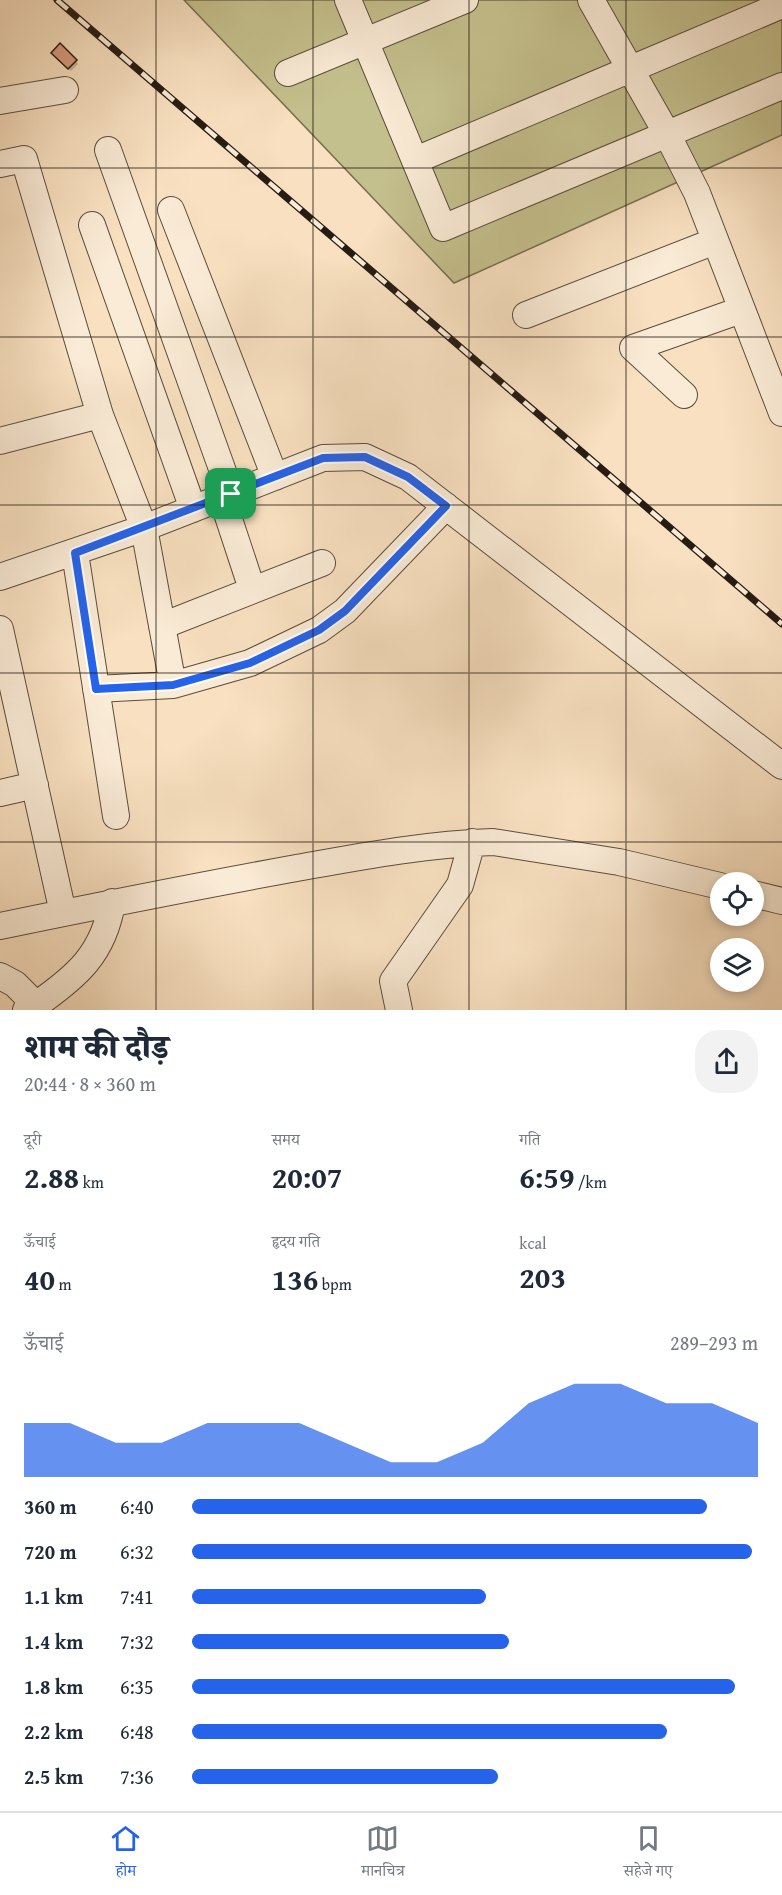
<!DOCTYPE html>
<html lang="hi">
<meta charset="utf-8">
<style>
body{margin:0;font-family:"Gentium Book Plus","Noto Serif Devanagari",serif;background:#f2f2f3;color:#1f2937;height:100vh;display:flex;flex-direction:column;font-size:22px;white-space:nowrap}
*{box-sizing:border-box;margin:0}
p{font-size:20px;color:#747a83}
.icon{flex:none;width:33px;height:33px;fill:none;stroke:currentColor;stroke-width:2;stroke-linecap:round;stroke-linejoin:round}
.map{position:relative;height:1010px;overflow:hidden}
.side{display:flex;flex-direction:column;background:#fff;flex:1}
.side>*{flex:none}
.controls{position:absolute;left:710px;top:872px;display:grid;gap:12px}
.controls a{display:grid;place-items:center;width:54px;height:54px;border-radius:50%;background:#fff;box-shadow:0 3px 9px #0003;font-size:30px}
.pin{position:absolute;display:grid;place-items:center;width:51px;height:51px;color:#fff;margin:-26px;border-radius:12px;box-shadow:0 3px 9px #0006}
.round{display:grid;place-items:center;flex:none;width:63px;height:63px;border-radius:24px;background:#f2f2f3}
.head{display:flex;align-items:center;justify-content:space-between;height:102px;padding:0 24px}
h1{font-size:33px;font-weight:800;line-height:45px}
.figures{display:grid;grid-template-columns:repeat(3,1fr);gap:9px;height:102px;padding:6px 24px}
.figures div{display:grid;align-content:center}
.figures b{font-size:30px;font-weight:800}
.figures small{font-size:16px;font-weight:400}
.figures p{font-size:16px}
.chart{height:168px;padding:12px 24px}
.chart p{display:flex;justify-content:space-between}
.chart svg{width:100%;height:108px;margin-top:6px;fill:#2563eb;opacity:.7}
ul{padding:0 24px;list-style:none;font-size:20px}
li{display:grid;grid-template-columns:96px 72px 1fr;align-items:center;height:45px}
li i{height:15px;border-radius:8px;background:#2563eb}
.dock{display:flex;justify-content:space-around;align-items:center;height:84px;border-top:2px solid #e0e1e3;background:#fff;font-size:16px;color:#747a83}
.dock a{display:grid;justify-items:center;gap:3px}
.dock .active{color:#2563eb}
.map>svg:first-child{display:block}
.green{fill:#c4c08d;stroke:#766e50;stroke-width:1.5}
.shadow{fill:#0003}
.building{fill:#d89b7d;stroke:#271c13;stroke-width:1.5}
.lines{fill:none;stroke-linecap:round;stroke-linejoin:round}
.minor-casing{stroke:#5b4d3e;stroke-width:28}
.minor{stroke:#faebd6;stroke-width:26}
.rail-casing{stroke:#271c13;stroke-width:7}
.rail{stroke:#faebd6;stroke-width:4.5;stroke-dasharray:14;stroke-linecap:butt}
.route-casing{stroke:#fff;stroke-width:12}
.route{stroke:#2563eb;stroke-width:8}
.grid{fill:none;stroke:#271c13;stroke-width:1.5;stroke-opacity:0.55}
</style>
<div class="map">
<svg width="782" height="1010" viewBox="0 0 782 1010">
<rect width="100%" height="100%" fill="#f8e0c0"/>
<filter id="stains"><feTurbulence type="fractalNoise" baseFrequency=".00333" numOctaves="4"/><feColorMatrix values="0 0 0 0 .2 0 0 0 0 .09 0 0 0 0 .02 0 0 0 .5 -.17"/></filter>
<radialGradient id="worn" r=".72"><stop offset=".6" stop-color="#630" stop-opacity="0"/><stop offset="1" stop-color="#630" stop-opacity=".3"/></radialGradient>
<path class="green" d="M184,0H782V135L454,283Z"/>
<path class="shadow" d="M54,56L76,60L78,64L71,71Z"/>
<path class="building" d="M60,43L77,60L68,69L51,53Z"/>
<g class="lines">
<g class="minor-casing">
<path id="minor" d="M348,0L443,228L782,86
M591,0L667,134L697,193L782,413
M288,73L465,0
M0,101L65,90
M108,150L231,494
M416,160L782,5
M0,164L24,159L100,415L144,528L173,685
M171,210L275,477
M92,225L193,509
M526,315L715,241
M684,395L633,348L741,310
M0,441L100,415
M222,498L252,589
M75,553L116,816
M0,577L144,528L323,458L365,457L408,477L782,766
M162,626L322,563
M0,629L63,913
M96,689L173,685L250,663L319,630L345,611L446,506
M0,793L35,785
M753,894L782,901
M0,926C97,906 193,887 291,869C358,857 425,844 493,842L619,862L720,886
M0,976L15,984L36,1005L26,1010
M36,1005C76,977 104,954 112,902
M399,1010L393,981L460,885L472,842"/>
</g>
<use href="#minor" class="minor"/>
<g class="rail-casing">
<path id="rail" d="M57,0L782,624"/>
</g>
<use href="#rail" class="rail"/>
</g>
<g class="lines">
<g class="route-casing">
<path id="route" d="M365,457L408,477L446,506L345,611L319,630L250,663L173,685L96,689L75,553L323,458Z"/>
</g>
<use href="#route" class="route"/>
</g>
<path class="grid" d="M156,0V1010M313,0V1010M469,0V1010M626,0V1010M0,168H782M0,337H782M0,505H782M0,673H782M0,842H782"/>
<rect width="100%" height="100%" filter="url(#stains)"/>
<rect width="100%" height="100%" fill="url(#worn)"/>
</svg>
<div class="controls">
<a><svg class="icon" aria-label="locate" viewBox="0 0 24 24"><circle cx="12" cy="12" r="6"/><path d="M12 2v4M12 18v4M2 12h4M18 12h4"/></svg></a>
<a><svg class="icon" aria-label="layers" viewBox="0 0 24 24"><path d="M12 4l9 5-9 5-9-5zM3 14l9 5 9-5"/></svg></a>
</div>
<div class="pin" style="left:231px;top:494px;background:#1e9e55"><svg class="icon" aria-label="arrive" viewBox="0 0 24 24"><path d="M6 21V4h12l-3 4 3 4H6"/></svg></div>
</div>
<section class="side">
<div class="head"><div><h1>शाम की दौड़</h1><p>20:44 · 8 × 360 m</p></div><a class="round"><svg class="icon" aria-label="share" viewBox="0 0 24 24"><path d="M12 15V3M7 8l5-5 5 5M5 13v7h14v-7"/></svg></a></div>
<div class="figures">
<div><p>दूरी</p><b>2.88<small> km</small></b></div>
<div><p>समय</p><b>20:07</b></div>
<div><p>गति</p><b>6:59<small> /km</small></b></div>
</div>
<div class="figures">
<div><p>ऊँचाई</p><b>40<small> m</small></b></div>
<div><p>हृदय गति</p><b>136<small> bpm</small></b></div>
<div><p>kcal</p><b>203</b></div>
</div>
<div class="chart"><p><span>ऊँचाई</span>289–293 m</p>
<svg viewBox="0 0 160 44" preserveAspectRatio="none"><path d="M0 44V22L10 22L20 30L30 30L40 22L50 22L60 22L70 30L80 38L90 38L100 30L110 14L120 6L130 6L140 14L150 14L160 22V44z"/></svg>
</div>
<ul>
<li><b>360 m</b>6:40<i style="width:91%"></i></li>
<li><b>720 m</b>6:32<i style="width:99%"></i></li>
<li><b>1.1 km</b>7:41<i style="width:52%"></i></li>
<li><b>1.4 km</b>7:32<i style="width:56%"></i></li>
<li><b>1.8 km</b>6:35<i style="width:96%"></i></li>
<li><b>2.2 km</b>6:48<i style="width:84%"></i></li>
<li><b>2.5 km</b>7:36<i style="width:54%"></i></li>
</ul>
</section>
<nav class="dock">
<a class="active"><svg class="icon" aria-label="home" viewBox="0 0 24 24"><path d="M3 11l9-7 9 7M6 9v11h12V9"/></svg>होम</a>
<a><svg class="icon" aria-label="map" viewBox="0 0 24 24"><path d="M3 6l6-2 6 2 6-2v14l-6 2-6-2-6 2zM9 4v14M15 6v14"/></svg>मानचित्र</a>
<a><svg class="icon" aria-label="saved" viewBox="0 0 24 24"><path d="M7 4h10v16l-5-4-5 4z"/></svg>सहेजे गए</a>
</nav>
